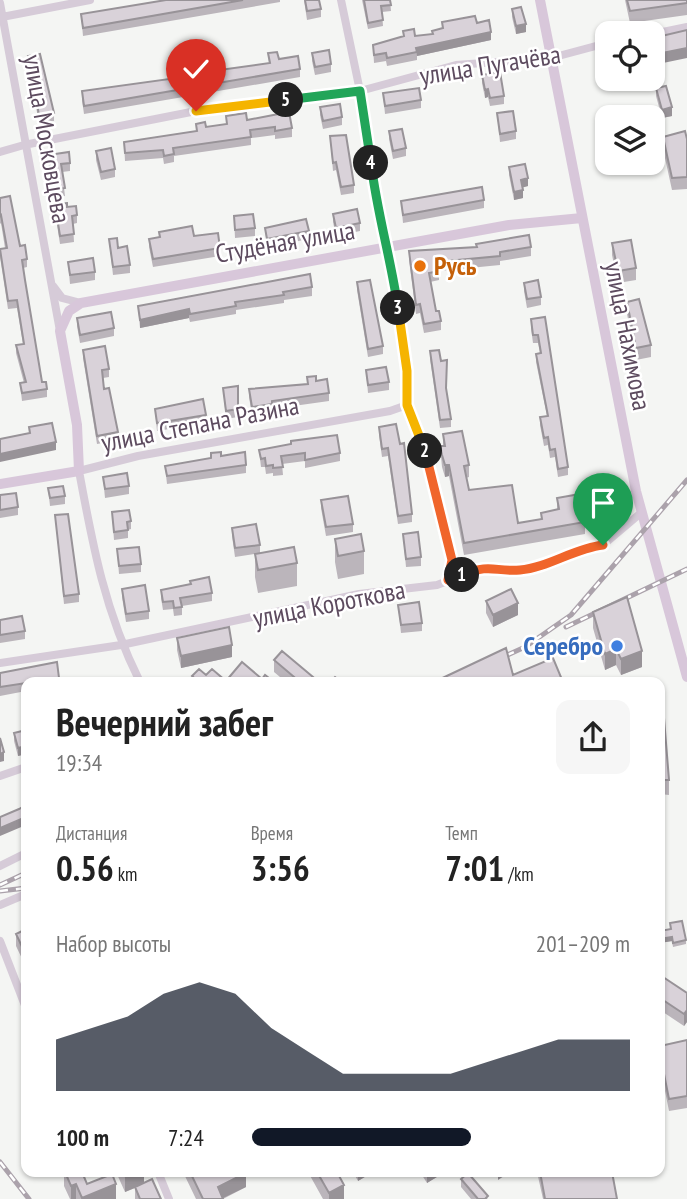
<!DOCTYPE html>
<html lang="ru">
<meta charset="utf-8">
<style>
body{margin:0;font-family:"PT Sans Narrow",sans-serif;background:#f6f6f6;color:#222;height:100vh;display:flex;flex-direction:column;font-size:26px;white-space:nowrap}
*{box-sizing:border-box;margin:0}
p{font-size:23px;color:#767676}
.icon{flex:none;width:38px;height:38px;fill:none;stroke:currentColor;stroke-width:2;stroke-linecap:round;stroke-linejoin:round}
.map{position:relative;flex:1;overflow:hidden}
.drawer{position:absolute;left:21px;top:677px;width:644px;height:500px;display:flex;flex-direction:column;background:#fff;border-radius:14px;box-shadow:0 2px 5px #0004}
.drawer>*{flex:none}
.tools{position:absolute;left:595px;top:21px;display:grid;gap:14px}
.tools a{display:grid;place-items:center;width:70px;height:70px;border-radius:14px;background:#fff;box-shadow:0 2px 5px #0004;font-size:35px}
.pin{position:absolute;display:grid;place-items:center;width:60px;height:60px;color:#fff;margin:-72px -30px;border-radius:50% 50% 50% 0;rotate:-45deg;box-shadow:0 0 7px #0007}
.pin .icon{rotate:45deg}
.km{position:absolute;width:35px;height:35px;margin:-18px;border-radius:50%;background:#222;color:#fff;font-size:19px;line-height:35px;text-align:center}
.round{display:grid;place-items:center;flex:none;width:74px;height:74px;border-radius:14px;background:#f6f6f6}
.summary{display:flex;align-items:center;justify-content:space-between;height:119px;padding:0 35px}
h1{font-size:38px;font-weight:800;line-height:52px}
.metrics{display:grid;grid-template-columns:repeat(3,1fr);gap:10px;height:119px;padding:7px 35px}
.metrics div{display:grid;align-content:center}
.metrics b{font-size:35px;font-weight:800}
.metrics small{font-size:19px;font-weight:400}
.metrics p{font-size:19px}
.chart{height:196px;padding:14px 35px}
.chart p{display:flex;justify-content:space-between}
.chart svg{width:100%;height:126px;margin-top:7px;fill:#111827;opacity:.7}
ul{padding:0 35px;list-style:none;font-size:23px}
li{display:grid;grid-template-columns:112px 84px 1fr;align-items:center;height:52px}
li i{height:18px;border-radius:9px;background:#111827}
.map>svg:first-child{display:block}
.lines{fill:none;stroke-linecap:round;stroke-linejoin:round}
.street{stroke:#d6cbd8;stroke-width:8}
.secondary{stroke:#d8c7da;stroke-width:10}
.rail-casing{stroke:#aba2ab;stroke-width:5}
.rail{stroke:#fff;stroke-width:2.5;stroke-dasharray:8;stroke-linecap:butt}
.wall{fill:#bbb5bb}
.shaded-wall{fill:#989398}
.building{fill:#d9d2d9;stroke:#989398;stroke-width:2}
.split-1-casing{stroke:#fff;stroke-width:14}
.split-2-casing{stroke:#fff;stroke-width:14}
.split-3-casing{stroke:#fff;stroke-width:14}
.split-4-casing{stroke:#fff;stroke-width:14}
.split-5-casing{stroke:#fff;stroke-width:14}
.split-6-casing{stroke:#fff;stroke-width:14}
.split-1{stroke:#f0652b;stroke-width:9}
.split-2{stroke:#f0652b;stroke-width:9}
.split-3{stroke:#f5b400;stroke-width:9}
.split-4{stroke:#22a559;stroke-width:9}
.split-5{stroke:#22a559;stroke-width:9}
.split-6{stroke:#f5b400;stroke-width:9}
.food-dot{fill:#e8710a;stroke:#fff;stroke-width:2.5}
.shop-dot{fill:#3f7fe0;stroke:#fff;stroke-width:2.5}
.labels{text-anchor:middle;stroke-width:5;stroke-linejoin:round;paint-order:stroke}
.street-label{font-size:26px;fill:#5d4b5f;stroke:#fff}
.food-label{font-size:26px;font-weight:bold;fill:#c56008;stroke:#fff;text-anchor:start}
.shop-label{font-size:26px;font-weight:bold;fill:#366cbe;stroke:#fff;text-anchor:end}
</style>
<div class="map">
<svg width="687" height="1199" viewBox="0 0 687 1199">
<rect width="100%" height="100%" fill="#f4f5f3"/>
<g class="lines">
<path class="street" d="M341,0L360,91L376,210L392,267L407,371V405L429,463L452,560L448,580
M0,3L60,331
M2,17L90,0
M653,34L687,27
M0,152L24,145L196,111L360,91L456,65L551,58L607,43
M53,286L62,298L81,303
M0,663L121,645L359,594L437,585L487,566L521,570L589,547L603,545L642,512
M140,682C105,612 93,547 79,471L138,456L390,411L407,405
M0,776L26,767
M0,866L26,853
M0,905L26,894
M0,941L26,1008
M158,1172L169,1199"/>
<path class="secondary" d="M540,0L636,491L687,677
M0,484L79,471L77,425L60,331L69,311L81,303L509,225L582,218"/>
<g class="rail-casing">
<path id="rail" d="M566,627L687,569
M492,662L525,647L571,615L687,480
M0,885L26,873
M0,891L26,888
M0,1162L29,1199"/>
</g>
<use href="#rail" class="rail"/>
</g>
<path class="wall" d="M166,0H280V2L83,36L81,14Z
M304,0L321,9V17L307,20Z
M362,0H390L391,11L382,12L383,26L368,29Z
M625,0H687V15L630,23Z
M512,9L526,32L516,34L512,17Z
M442,22L477,23L491,40L417,56V60L387,66L386,61L374,63L373,45L403,37V31L415,36L432,34V31L442,28Z
M268,53L300,69V77L84,114L82,100V91L175,78V64L191,74L269,63Z
M312,53L331,64V72L315,75L312,61Z
M28,56L54,113V121L39,123L28,64Z
M482,75L504,96V104L490,106L488,97L485,98L482,83Z
M656,88L672,116L662,118L656,96Z
M383,93L421,100V108L385,114Z
M320,107L342,117V125L323,129L320,115Z
M497,113L516,131V139L500,142Z
M226,116L292,128V137L275,139V135L251,138V145L174,156V162L164,164L163,158L125,161L124,142L196,131V124L206,127L226,125Z
M389,131L406,148V156L393,159L389,139Z
M330,136L354,185V193L341,195L336,170L333,171Z
M663,137L687,139V189L672,190L663,149Z
M96,151L115,169V177L101,180L96,160Z
M48,155L70,163V171L62,172L65,196L54,198L48,163Z
M509,167L528,186L522,187L523,198L514,200L509,175Z
M0,198L27,259V267L23,268L42,382L47,389V397L22,401L20,383H24L16,353V345L23,344L17,308L8,309L0,257V249L5,248L1,223L0,224Z
M484,200V208L403,223L401,201Z
M55,204L67,207L77,215V223L73,224L74,242L60,244L55,212Z
M333,214L360,223V231L336,236L333,222Z
M234,216L255,228V236L235,238Z
M265,228L309,231V239L267,247Z
M159,232L220,248V256L153,267L149,247V239L159,237Z
M109,239L118,248L130,265V273L113,275Z
M612,243L636,268V280L618,283L612,255Z
M531,247V256L500,261V265L439,271V280L430,282L436,311L441,321V330L424,333L420,313L416,314L409,260V251Z
M68,262L95,272V280L70,284Z
M357,282L383,346V354L368,357L357,290Z
M524,283L541,297V305L527,308L524,291Z
M312,287V296L284,300V303L236,310V314L190,322L189,318L140,328L138,306Z
M627,302L651,345V357L636,360L627,314Z
M545,317L568,467V475L558,477L555,457L550,458L548,445L544,446L540,425V417L547,416L536,362V354L540,353L538,343H533L531,328V319Z
M77,318L114,328V336L80,343L77,326Z
M83,350L109,369V377L103,378L104,389L118,432V440L97,444L83,358Z
M430,351L446,389L451,419V427L440,428L430,359Z
M366,370L389,382V390L368,393Z
M307,377L316,381L329,393V401L272,409V412L252,415L249,397V389L307,384Z
M238,386V417L226,419L223,388Z
M155,409L206,415V423L157,431Z
M396,424L412,514V522L398,524L388,456L382,457L379,435V427Z
M443,434L469,465V477L466,478L469,490L518,523L541,519V513L557,510V498L585,522V534L464,555L449,476L445,477L442,467L440,446H443Z
M291,445L340,453V461L305,468V461L282,464L283,475L273,476V473L266,474L265,467H261L259,450Z
M211,453L221,456L246,465V473L167,484L165,466L211,458Z
M103,477L129,486V494L105,498Z
M48,488L65,496V504L50,506Z
M0,495L18,507V515L0,518Z
M321,500L353,524V532L326,536L321,508Z
M112,512L131,521V529L128,530V538L114,540Z
M55,515L79,594V602L64,604Z
M232,528L260,545V553L235,557L232,536Z
M403,534L421,557V566L406,567Z
M335,539L364,551V574L338,579L335,562Z
M117,549L141,564V572L119,574Z
M255,554L297,563V586L258,593L255,577Z
M190,581L212,593V601L182,606V615L174,616L173,609L163,610L161,598V590L190,585Z
M122,589L149,611V619L126,622L122,597Z
M486,601L518,615L493,627L486,613Z
M398,605L422,623V631L401,633Z
M593,612L642,667L621,675L616,665L605,670L593,628Z
M0,620L25,631V639L0,643Z
M177,638L232,657L181,668L177,650Z
M274,660L319,682H286L274,672Z
M0,673L59,678V682H26V691L0,696Z
M206,675L226,681L262,679L274,682H192V676Z
M660,718L669,780V795L660,794Z
M26,730V754L18,756L14,741V733Z
M670,923L686,940V944L673,947L672,941L660,943V931L670,929Z
M26,929V967L16,946V934Z
M660,975L687,993V1022L684,1026L660,1010Z
M26,1016V1042L24,1037V1017Z
M687,1042V1108L669,1111L662,1076L660,1077V1046Z
M64,1172H82L87,1184L116,1199H70L64,1186Z
M116,1172H144V1183L161,1199H135V1188L125,1192Z
M183,1172H246V1187L223,1199H196Z
M308,1172H337L344,1199H323Z
M353,1172H373L358,1181Z
M420,1172H445L427,1183Z
M537,1172H612L617,1199H543Z
M461,1179L488,1199H471L461,1187Z"/>
<path class="shaded-wall" d="M526,24V32L516,34V26Z
M491,32V40L417,56L416,48Z
M687,48V58L663,63V68L653,70V60L662,53Z
M488,89V97L485,98V90Z
M672,107V116L662,118V110Z
M528,178V186L521,188V180Z
M523,190V198L514,200V192Z
M189,309V318L140,328V320Z
M56,442V450L0,462V454Z
M445,465H449V476L445,477Z
M518,603V615L493,627V615Z
M232,645V657L181,668V656Z
M616,649V665L605,670V654Z
M642,651V667L621,675V659Z
M26,746V754L18,756V748Z
M4,752V761L0,762V754Z
M26,817V825L0,836V828Z
M672,937V941L660,943V939Z
M687,1010V1022L684,1026V1014Z
M133,1172H144V1184L125,1192V1176Z
M358,1172H373L358,1181Z
M427,1172H445L427,1183Z
M498,1172H510L498,1180Z
M246,1173V1187L221,1199L218,1187Z
M76,1184V1199H71V1186Z
M116,1184V1199H82V1198Z
M344,1185V1199H329V1193Z"/>
<path class="building" d="M166,0H243L83,28L81,14Z
M305,0H319L321,9L307,11Z
M364,0H390L391,5L381,6L383,20L368,23Z
M627,0H687V3L630,11Z
M521,7L526,24L516,26L512,9Z
M475,16L477,23L489,20L491,32L416,48L417,52L387,58L386,53L374,55L373,45L404,36L403,31L414,29L415,36L433,34L432,31L443,28L442,22Z
M687,30V48L662,53L663,57L653,60V38Z
M329,50L331,64L315,67L312,53Z
M277,52L279,59L298,56L300,69L84,106L82,91L177,78L175,64L189,62L191,74L270,63L268,53Z
M40,54L54,113L39,115L28,56Z
M500,72L504,96L490,98L488,89L485,90L482,75Z
M666,86L672,107L662,110L656,88Z
M419,88L421,100L385,106L383,93Z
M340,104L342,117L323,121L320,107Z
M513,111L516,131L500,134L497,113Z
M289,112L292,128L275,131V127L250,130L251,137L173,148L174,154L164,156L163,150L125,153L124,142L197,131L196,124L205,122L206,127L227,124L226,116L246,113L247,120Z
M402,129L406,148L393,151L389,131Z
M685,131L687,139V177L672,178L663,137Z
M346,135L354,185L341,187L336,162L333,163L330,136Z
M111,148L115,169L101,172L96,151Z
M69,152L70,163L61,164L65,188L54,190L48,155Z
M525,164L528,178L521,180L523,190L514,192L509,167Z
M482,187L484,200L403,215L401,201Z
M10,196L20,246L25,245L27,259L22,260L25,280L42,382H46L47,389L22,393L20,383L26,382L16,345L24,344L17,300L8,301L0,249L7,248L1,215L0,216V198Z
M67,203V207L76,206L77,215L72,216L74,234L60,236L55,204Z
M357,209L360,223L336,228L333,214Z
M253,214L255,228L235,230L234,216Z
M306,219L309,231L267,239L265,228Z
M192,226L194,236L218,233L220,248L153,259L149,239L160,237L159,232Z
M529,235L531,247L500,252V256L437,262L439,271L429,273L436,311H439L441,321L424,324L420,304L416,305L409,251L477,247L476,244Z
M117,238L118,248L127,246L130,265L113,267L109,239Z
M631,240L636,268L618,271L612,243Z
M93,258L95,272L70,275L68,262Z
M310,274L312,287L283,292L284,295L235,302L236,306L190,314L189,309L140,320L138,306Z
M370,280L383,346L368,349L357,282Z
M538,280L541,297L527,299L524,283Z
M639,299L651,345L636,348L627,302Z
M111,312L114,328L80,335L77,318Z
M545,317L568,467L558,469L555,449L550,450L548,437L544,438L540,417L548,416L536,354L541,353L538,335H533L531,319Z
M105,346L109,369L102,370L104,389L109,388L118,432L97,436L83,350Z
M439,350L441,361L447,360L446,388L451,419L440,420L430,351Z
M386,367L389,382L368,385L366,370Z
M316,376V381L327,379L329,393L272,401V404L252,407L249,389L308,384L307,377Z
M238,386V409L226,411L223,388Z
M203,399L206,415L157,423L155,409Z
M52,423L56,442L0,454V439L30,433L29,427Z
M396,424L400,444L404,443L412,514L398,516L388,448L382,449L379,427Z
M462,431L469,465L464,466L469,490L512,485L518,523L542,519L541,513L559,509L557,498L580,494L585,522L464,543L449,465H445L442,455L440,446H445L443,434Z
M337,435L340,453L305,460V453L281,456L283,467L273,468V465L266,466L265,458L261,459L259,450L291,444V441Z
M221,452V456L245,452L246,465L167,476L165,466L211,458V453Z
M127,473L129,486L105,489L103,477Z
M63,486L65,496L50,498L48,488Z
M16,493L18,507L0,510V495Z
M348,496L353,524L326,527L321,500Z
M129,510L131,521L127,522L128,530L114,532L112,512Z
M68,514L79,594L64,596L55,515Z
M256,524L260,545L235,548L232,528Z
M418,532L421,557L406,559L403,534Z
M361,534L364,551L338,556L335,539Z
M139,547L141,564L119,566L117,549Z
M294,547L297,563L258,570L255,554Z
M209,577L212,593L180,598L182,607L174,608L173,601L163,602L161,590L191,584L190,581Z
M145,585L149,611L126,614L122,589Z
M511,589L518,603L493,615L486,601Z
M627,597L642,651L621,659L616,649L605,654L593,612Z
M419,602L422,623L401,625L398,605Z
M22,616L25,631L0,635V620Z
M229,627L232,645L181,656L177,638Z
M506,648L513,675L553,658L563,682H434Z
M282,651L319,682H300L274,660Z
M57,662L59,678L0,687V673Z
M242,662L262,679L265,675L274,682H199L192,676L199,669L206,675L212,669L226,681Z
M335,677L341,682H330Z
M660,718H664L669,780H660Z
M26,730V746L18,748L14,733Z
M0,738L4,752L0,754Z
M26,805V817L0,828V817L19,809Z
M682,921L686,940L673,943L672,937L660,939V931L671,929L670,923Z
M26,929V955L16,934Z
M660,975L687,993V1010L684,1014L660,998Z
M687,1040V1096L669,1099L662,1064L660,1065V1046Z
M65,1172H82L87,1184L112,1174L116,1184L82,1198L76,1184L71,1186Z
M123,1172H133L125,1176Z
M190,1172H246V1173L218,1187L223,1199H203Z
M317,1172H337L344,1185L329,1193Z
M540,1172H612L617,1199H545Z
M468,1173L488,1196L485,1199H478L461,1179Z
M152,1179L161,1199H140L135,1187Z"/>
<g class="lines">
<g class="split-1-casing">
<path id="split-1" d="M462,575C492,563 493,572 520,570C547,568 575,548 603,545"/>
</g>
<g class="split-2-casing">
<path id="split-2" d="M425,451L452,560L448,580L462,575"/>
</g>
<g class="split-3-casing">
<path id="split-3" d="M398,308L407,371V405L425,451"/>
</g>
<g class="split-4-casing">
<path id="split-4" d="M371,163C377,213 391,259 398,308"/>
</g>
<g class="split-5-casing">
<path id="split-5" d="M286,100L360,91L371,163"/>
</g>
<g class="split-6-casing">
<path id="split-6" d="M196,111L286,100"/>
</g>
<use href="#split-1" class="split-1"/>
<use href="#split-2" class="split-2"/>
<use href="#split-3" class="split-3"/>
<use href="#split-4" class="split-4"/>
<use href="#split-5" class="split-5"/>
<use href="#split-6" class="split-6"/>
</g>
<circle class="food-dot" cx="420" cy="266" r="7"/>
<circle class="shop-dot" cx="617" cy="646" r="7"/>
<g class="labels">
<g class="street-label">
<text transform="translate(490 65) rotate(-9)" y="9">улица Пугачёва</text>
<text transform="translate(47 139) rotate(80)" y="9">улица Московцева</text>
<text transform="translate(285 242) rotate(-10)" y="9">Студёная улица</text>
<text transform="translate(628 336) rotate(79)" y="9">улица Нахимова</text>
<text transform="translate(200 424) rotate(-11)" y="9">улица Степана Разина</text>
<text transform="translate(329 604) rotate(-11)" y="9">улица Короткова</text>
</g>
<g class="food-label">
<text x="434" y="275">Русь</text>
</g>
<g class="shop-label">
<text x="603" y="655">Серебро</text>
</g>
</g>
</svg>
<div class="tools">
<a><svg class="icon" aria-label="locate" viewBox="0 0 24 24"><circle cx="12" cy="12" r="6"/><path d="M12 2v4M12 18v4M2 12h4M18 12h4"/></svg></a>
<a><svg class="icon" aria-label="layers" viewBox="0 0 24 24"><path d="M12 4l9 5-9 5-9-5zM3 14l9 5 9-5"/></svg></a>
</div>
<div class="pin" style="left:603px;top:545px;background:#1e9e55"><svg class="icon" aria-label="arrive" viewBox="0 0 24 24"><path d="M6 21V4h12l-3 4 3 4H6"/></svg></div>
<div class="pin" style="left:196px;top:111px;background:#d93025"><svg class="icon" aria-label="check" viewBox="0 0 24 24"><path d="M5 12l5 5 9-10"/></svg></div>
<b class="km" style="left:462px;top:575px">1</b>
<b class="km" style="left:425px;top:451px">2</b>
<b class="km" style="left:398px;top:308px">3</b>
<b class="km" style="left:371px;top:163px">4</b>
<b class="km" style="left:286px;top:100px">5</b>
<section class="drawer">
<div class="summary"><div><h1>Вечерний забег</h1><p>19:34</p></div><a class="round"><svg class="icon" aria-label="share" viewBox="0 0 24 24"><path d="M12 15V3M7 8l5-5 5 5M5 13v7h14v-7"/></svg></a></div>
<div class="metrics">
<div><p>Дистанция</p><b>0.56<small> km</small></b></div>
<div><p>Время</p><b>3:56</b></div>
<div><p>Темп</p><b>7:01<small> /km</small></b></div>
</div>
<div class="chart"><p><span>Набор высоты</span>201–209 m</p>
<svg viewBox="0 0 160 44" preserveAspectRatio="none"><path d="M0 44V26L10 22L20 18L30 10L40 6L50 10L60 22L70 30L80 38L90 38L100 38L110 38L120 34L130 30L140 26L150 26L160 26V44z"/></svg>
</div>
<ul>
<li><b>100 m</b>7:24<i style="width:58%"></i></li>
</ul>
</section>
</div>
